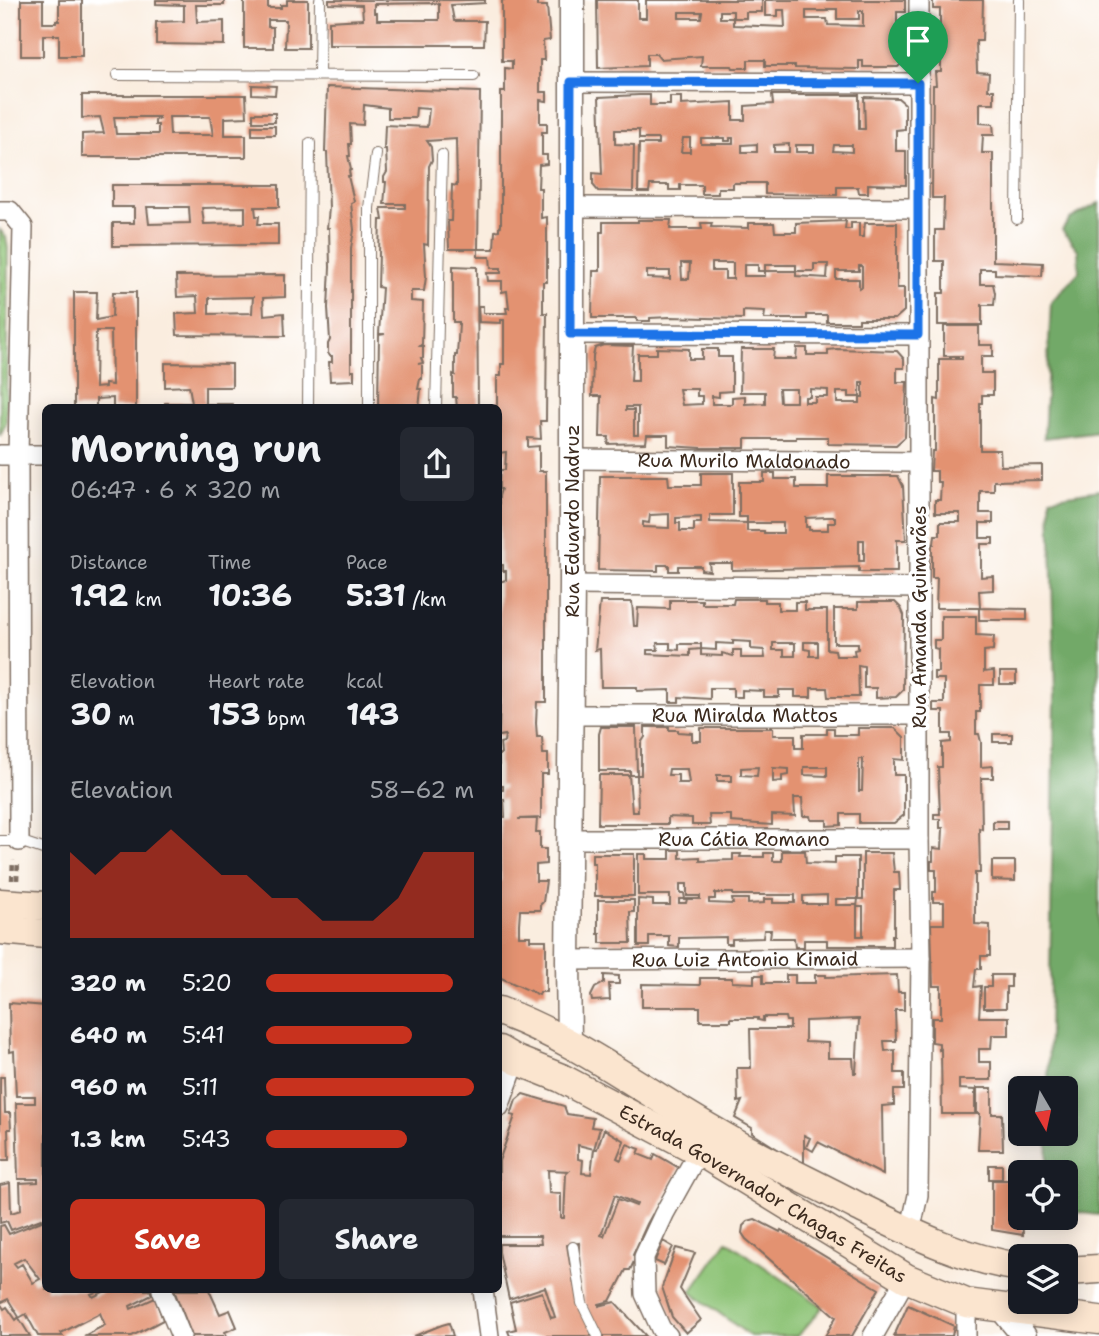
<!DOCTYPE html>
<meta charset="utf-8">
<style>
body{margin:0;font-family:"Shantell Sans",sans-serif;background:#242831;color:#f1f3f6;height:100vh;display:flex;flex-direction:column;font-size:26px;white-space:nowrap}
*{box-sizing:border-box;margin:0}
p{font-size:23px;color:#9ea1a6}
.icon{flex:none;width:38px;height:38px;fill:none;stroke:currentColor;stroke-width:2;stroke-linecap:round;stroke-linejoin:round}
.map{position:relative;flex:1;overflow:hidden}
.side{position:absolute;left:42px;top:404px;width:460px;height:889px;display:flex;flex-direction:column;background:#171b24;border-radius:10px;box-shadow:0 4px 18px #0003}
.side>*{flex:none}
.needle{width:46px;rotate:171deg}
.controls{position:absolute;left:1008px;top:1076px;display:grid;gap:14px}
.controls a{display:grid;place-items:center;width:70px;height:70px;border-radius:10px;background:#171b24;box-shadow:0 4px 18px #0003;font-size:35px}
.pin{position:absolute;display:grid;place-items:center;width:60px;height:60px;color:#fff;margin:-72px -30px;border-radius:50% 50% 50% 0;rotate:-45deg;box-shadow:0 0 7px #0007}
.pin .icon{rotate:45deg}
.round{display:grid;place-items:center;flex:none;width:74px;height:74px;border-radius:10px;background:#242831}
.summary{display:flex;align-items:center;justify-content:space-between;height:119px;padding:0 28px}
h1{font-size:38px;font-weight:700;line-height:52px}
.figures{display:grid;grid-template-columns:repeat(3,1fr);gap:10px;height:119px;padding:7px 28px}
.figures div{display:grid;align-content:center}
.figures b{font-size:30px;font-weight:700}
.figures small{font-size:19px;font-weight:400}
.figures p{font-size:19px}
.chart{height:196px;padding:14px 28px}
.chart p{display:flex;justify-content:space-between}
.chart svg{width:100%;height:126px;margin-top:7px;fill:#c8321e;opacity:.7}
.button{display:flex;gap:14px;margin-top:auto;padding:14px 28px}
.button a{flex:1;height:80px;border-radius:10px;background:#c8321e;color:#fff;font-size:28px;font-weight:700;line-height:80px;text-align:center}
.button a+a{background:#242831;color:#f1f3f6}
ul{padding:0 28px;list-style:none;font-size:23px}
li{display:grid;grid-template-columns:112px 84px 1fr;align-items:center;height:52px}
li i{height:18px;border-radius:9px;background:#c8321e}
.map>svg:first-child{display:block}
.green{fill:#8dc376;stroke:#64764a;stroke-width:2}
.forest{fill:#72a967;stroke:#566a42;stroke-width:2}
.building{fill:#e39271;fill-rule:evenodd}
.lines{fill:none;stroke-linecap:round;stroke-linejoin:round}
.service-casing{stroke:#7e6e62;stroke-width:12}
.minor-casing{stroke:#7e6e62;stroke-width:22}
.tertiary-casing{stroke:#7e6e62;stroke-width:27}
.secondary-casing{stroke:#7e6e62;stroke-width:31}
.path{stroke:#7e6e62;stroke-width:4.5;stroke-dasharray:5 5;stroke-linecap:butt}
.service{stroke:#fff;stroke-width:10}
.minor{stroke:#fff;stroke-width:19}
.tertiary{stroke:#fff;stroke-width:24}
.secondary{stroke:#fbe5cf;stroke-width:28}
.route-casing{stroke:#fff;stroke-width:14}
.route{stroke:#1a73e8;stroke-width:9}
.labels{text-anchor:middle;stroke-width:7;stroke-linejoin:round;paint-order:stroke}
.street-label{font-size:19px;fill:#3b2a1e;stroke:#fff}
</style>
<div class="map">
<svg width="1099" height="1336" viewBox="0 0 1099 1336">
<rect width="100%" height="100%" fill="#fff"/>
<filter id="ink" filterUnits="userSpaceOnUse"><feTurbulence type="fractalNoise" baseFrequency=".0143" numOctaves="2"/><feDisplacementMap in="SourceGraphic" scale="14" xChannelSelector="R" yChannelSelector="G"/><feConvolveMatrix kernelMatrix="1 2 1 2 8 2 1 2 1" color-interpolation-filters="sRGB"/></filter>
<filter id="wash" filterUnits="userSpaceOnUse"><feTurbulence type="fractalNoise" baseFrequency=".00686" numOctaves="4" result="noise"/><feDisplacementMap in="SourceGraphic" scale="28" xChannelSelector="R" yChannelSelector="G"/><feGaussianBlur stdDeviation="1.57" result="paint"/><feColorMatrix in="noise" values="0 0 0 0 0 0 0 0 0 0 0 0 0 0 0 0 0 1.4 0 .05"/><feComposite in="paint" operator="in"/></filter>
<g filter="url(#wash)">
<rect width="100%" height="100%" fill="#faeddf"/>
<path class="green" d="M0,230L6,237L8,249L6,423L0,436Z
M727,1241L823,1307L798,1336H750L691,1292Z"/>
<path class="forest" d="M1099,203V431L1044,438L1051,302L1079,272L1078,250L1062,230L1070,219Z
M1099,490V1215L1066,1211V1172H1047L1048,1134H1066V1088H1048L1055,696L1050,498Z"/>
<g id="blocks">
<path class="building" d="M21,0H43V23H56V21H59V0H82V56H59V35H43V56H21Z
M156,0H224V5H196L197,22L224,21V45L156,44V22L184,21V5L156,4Z
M244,0H268V8H281V5H287V0H308V48H285L286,20H268V27H273V48H244Z
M329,0H485V3L451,5L454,21H485L484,45H329V21L363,19L362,5L329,4ZM434,3L439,4V20H377V13H374V4Z
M502,0H537V6H547L550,40L543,41L544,60H540V92H547V101L540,100V123H547V132H542V155H547V164L539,165L538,188H541V218L547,217V282H543V313H547L546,421H540L541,439L528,438V447L539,446V471H546V702H537L536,723L537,737H542L543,754H548V774H541V818L518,819H537L536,832H540V849H546V864L536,865V881H546L543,902L540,905V910H520L519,924V936H530V940H546V992H540L539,995L499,977V881H501L499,817H505L504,799H500V790H503V786H499V754H501L500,743L504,742L505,735L499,736L501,637H499V582L506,580V571H503V565H500L499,496L501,489H499V483L500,470H505L506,452L499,453L501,418H499L497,408V376H501V364H504V320H501V323L479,322L478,306H483V313H507L506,308H509L507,291L502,292V281H488L487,273H501V268H491L490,257H478V249H494L495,231L499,230V227L501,226V92H505V68L512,69V61H502Z
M597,0H638V18H646V0H762V12H746V18H733V25L785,27L784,10H778V16H765V0H905V12H897V35H906V59L898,67H863V61H859V69L795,68V66H765V60H748V68H733L732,66H701L702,56L660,59L656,54H647V66L598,68ZM827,9H837V19H859V11H863V26L828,25L827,19H806V11H828ZM720,11H733V18H720ZM679,12H702L701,18H679Z
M933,0H983L982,41H976L977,72L989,73L988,90H994V103H980V123L993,124L994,135H983L982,153H993V261L1043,263L1042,276L995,274V269H980V284H993L995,293L994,305H982V325H938V293H944V261H935V230H943L944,198H932L933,85H936L935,72H941V49H935L936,41H940V9H933Z
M252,85L276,86L275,95L252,94Z
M327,87L480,92L478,249H449L448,221H451L452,185L457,186L456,139L427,141L431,147L432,160L429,166L428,245L424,244L426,277L424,291H411V301L423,302L422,344L420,346H423V358H421L423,363L418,364H422V379H420L418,389H421L419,408H378L379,335L385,334H379L382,288L378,287L380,220H383L381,208H405V204H384L386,182H384V177L387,172L386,149H384L385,125L427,127L429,109L416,108L415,118H388V108L364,105L363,125L350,124L351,144H349L350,156H348L351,170L349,171L350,176H348L354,201L351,203L354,230L351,248V371H354V380L330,381L329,362H332V356H330L328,353V344L330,340L328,308L330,267L329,228H327L329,208L327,152H325Z
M82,95H246L247,117L225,118V135H246V157H82V134L104,133L100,117L82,118ZM114,117H159V119L155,120V125H158V134H116ZM169,117H210L213,135H170Z
M639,95H650V105H670V97H681V105L733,102V120H745V106L773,104L772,95H859V129H865L864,97L898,98L905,104V129L896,130V151H906V185L868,184V193H859L858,187H837V195L765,194V183H733V188H718V194H702V185H680V190H669V185H650L649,192H638L639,144H658V139H639V130H615V144L634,145L633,192L598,191L593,185V173L602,174L599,97ZM683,138H690V152H681ZM701,138H725V141H730V138H733V144H701ZM757,144V152H742V145ZM789,144V152H774V145ZM796,145H814V152H796ZM834,145H852V152L833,151Z
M253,113H275V122H253Z
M252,126H275V135H252Z
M112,185H279V207H255L256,216H259L258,224H278V245L113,246V223H134V207H112ZM147,207H189L190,223L149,224ZM245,207V223L204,224L202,208Z
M638,220H671L670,229H702L701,223H712L711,227L748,228V223H774L775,232H796V223L846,221L845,229H851V223H859V237H863L865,223H897V288H904V311L895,319H859V322H827V315H807V319H764L765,312L743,311V319L670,317L650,318V321H637V318H592L593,271H600V232H603V222H638ZM681,263H690L689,279H682ZM712,263H733V279H725V271H712ZM814,264H828L827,278L796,276V271H765V276H744V265H758V271H765V265H796V271H814ZM859,266H862V287L859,288V279H836V271H859ZM647,271H670V279L647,278Z
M453,266L477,267L478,408H457L456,397H453V374L455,375V355H457L459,324V322H453Z
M285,275V297L263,298L264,315L284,313L285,336L177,335L176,314L198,313L197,296L177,297L176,276ZM253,297L252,313L209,314V298Z
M74,292H97L96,320L112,317L113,292H136V408H113V398L96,399V408H74ZM96,331H111L112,385L105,384V387L95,388Z
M944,326H979V345H993V356H981V373H993V395H982V403H980V450H1000L1001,466L1042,465V480L994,481V491H980V513H993V523H980V538H993V544H981V577L993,576V590L979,591L980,608L1027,609V620H979V608H936L937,578H932V544H934L935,535H940V522H960V513H935V500H940L941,482H937V471H931L932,451H935V399L939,400V359H962V356H944Z
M604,345L633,346L631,381H638V354H657V348L689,349V359H702V349H718V357H732V391L719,392V397L712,396V404H732V397L745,396V404L765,403V392H740L741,349H774L773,359H796L797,348H807V355H828V350L837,349L897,351L904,359V368H897V382H907L905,437L896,445L828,444V437H796V439H745V448H702L668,446V435H647L646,443L608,444L609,437H600L601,396H592L593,356L595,348ZM860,382H863V397H860V403H837V392H849V397H860ZM679,389H697V396H702V404L682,405ZM779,389H796V402H780ZM810,389L828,390V397H815V402H805V397H810ZM626,407H638V435H634V410H626Z
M165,363L232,364V387H205V404H232V408H165V403H192L189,386L165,387Z
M701,473H733V515H710V522L747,523V531H764V533H783V523H747V517H739V482H764V473H775V479H796V488H828V476H898L903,486L906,540H897V572H859V567L732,570V563H709L710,571L701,570V566H678V571H669V565H658V571L598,570L600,476H668L669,485H701ZM669,514V528L643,527V522L649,523L650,515ZM701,517V523H694V531H680V523H676V518ZM827,517H835V523H828V530H809V527H806V518ZM859,540H864V561H859Z
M734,599H765V602H778V610H795V602H805V610H827V649L835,650L836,656H855L854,650L858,649V643H834V609H858V602H895L901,608L904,615L903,690L896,697L876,698V688H864V666L858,665L859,697H828L827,688H811V697H795V690H779V697H764V691L742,690V697H733V688H710V699L679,697V702H670V690L637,691V687H601L600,649L595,650L600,602H632L634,626H637L638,608L670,609V600H702V604H733ZM733,641L751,642V649L764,650L765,658H741V650H733V656L722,653V656L701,655V649L716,650V643L733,644ZM804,642H818V656H810V650L804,649ZM657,643H670V649L679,650V644H701V649L690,650V656L647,654V650H658ZM773,643H795V656H784V650H773Z
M941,616H976V635L994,636L993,650L984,651V672L994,671V685H980V712H976V734H979L981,742V767L993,766V778H981L982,829L979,828L980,873H975V924L990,925V956H981V969H976L974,987L981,986L979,1017H1009V1035H992L991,1049H979V1062H991V1080H959V1089L975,1090V1114H942L941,1049L939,1050V1043L932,1042V1018H941V986H933L931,924H944V902H933V892H936V870H931V861H933V848L942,849L943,828H940V819H934V814H940L938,767H942V743L951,742V734H943V711H933V703H944V679H934V672H938V649L934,648V640H941Z
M1000,672H1016V684H1000Z
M601,727H636L637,775H630V771H599V734Z
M645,727H669V730H678V732L692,733V741H701V728H773V735H795V748H803V734H827V728H834V735H858V728H895L904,737V760L894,759V775H904V815L894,823H859V814H841V825L827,826V820H811L810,816H803L802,798H794L795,816L772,815V825L731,822V815H709L710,825H692V818L668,817V824H598L599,775H629L632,812H638L637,775H641V743L645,737ZM859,759H863L862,791H859ZM758,767L757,776L741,775V768ZM804,767H827V776L804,775ZM773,768L789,769V775L782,776V781L773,782ZM669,769H687L689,783H678V775H668ZM717,775H732V781H717Z
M993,734H1012V742H993Z
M993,821H1007V829H993Z
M670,850H680V858L700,857V861L733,860V854H741L740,857H764V853H773V861H782V851H805L806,863L835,864V857H858V899H836V905H857V936H863V907H857L858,899H863V853H892L894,872H899L900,890H894V935H892V946H827V940H804V947H795L794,938H770L771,930H764L763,938L732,939V944H726V937L679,938V947L669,946V936H649V946H638V899L653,900V905H670V895H638V854H646V859H670ZM680,884H687V896H700V899H687L686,903H679V899H685L684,893H680ZM715,893H733V895H795V903H773V899H764V903L748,904V899H732L733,904L709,903V899H715ZM827,895V904H803V896Z
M592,854H634V896H595V863H592Z
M992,861H1015V881L992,880Z
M598,900H634V912H630L631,943H600V934H598Z
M604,975L619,976V984H609L610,1000L592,1001L591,996L595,988L604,983Z
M754,975H763V983H786V975H795V983H815V975H826V977L897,975L898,992H904V1010H895L896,1041H884L885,1051L895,1050V1073H904V1090H894V1105L882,1106L883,1175L818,1142L813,1151L806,1147L810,1138L804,1135V1166L752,1133V1128L735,1118L742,1101L738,1102L737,1068H751L750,1029H790V1021H786L785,1017H763V1021L758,1020V1018H731V1021H700V1007H642V984L700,985V978H732V982L754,983ZM857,1019H859L856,1073H854L853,1058H828V1043L805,1042V1021Z
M991,975H1011V987H1006V1008H984V987H991Z
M9,1003L46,1006V1290H100L91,1294L93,1297L107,1290H150L152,1295L130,1306L131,1309L155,1298L163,1320L132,1336H84L105,1325L100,1313L61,1333L63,1336H38L26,1314L19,1318L30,1336H0V1226L4,1225L9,1234L42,1221L41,1219L11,1230L7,1221L0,1223V1185L10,1183L11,1213L21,1210L20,1183L38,1182V1179H18L16,1103H35V1096H16L14,1051L10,1052ZM24,1258L40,1279L33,1283L22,1264L17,1267L14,1263ZM8,1299L19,1317L16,1320L7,1307L4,1309L0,1303Z
M0,1077H4L5,1113H10L11,1129H8L9,1160H0Z
M977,1088H992V1114H1002L1003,1150H978L980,1114H977Z
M523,1094L564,1106L567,1114L593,1118L591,1127L600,1128L594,1149H597L604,1129L624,1141L617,1158L621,1160L627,1144L640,1149L638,1154L653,1160L655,1154L679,1168L654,1217L652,1215L647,1224L633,1255L636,1257L630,1270H626L610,1301L599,1304V1306L615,1302L646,1336H599L584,1302L579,1243L567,1245L570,1264H572L575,1279H573L576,1293H579L595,1336H510L508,1331L516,1329L510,1302L542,1292L551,1318L555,1317L545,1287L509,1299L499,1252V1244H541L540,1236H499V1161L515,1116L511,1115L516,1100ZM578,1145L594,1149L591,1174L582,1173L583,1160L578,1159ZM548,1170L569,1171L566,1174L564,1218H561V1194L549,1193ZM615,1195L637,1204L636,1206L618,1199L604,1236L601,1235Z
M989,1165H1002V1179H989Z
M992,1180H1020L1023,1235L992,1230Z
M755,1219L780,1232L781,1230L879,1289L852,1336H825L836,1317L746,1239L742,1233L743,1226L748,1221Z
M663,1241L673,1247L664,1265L655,1261Z
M676,1248L695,1253L680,1289L701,1320L686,1333L672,1317L662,1287Z
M174,1290H209L220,1314L230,1310L237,1327L225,1332L227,1336H192Z
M908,1305L954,1326L952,1336H894Z
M449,1323L453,1336H414L442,1325Z"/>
</g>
</g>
<g filter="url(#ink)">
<use href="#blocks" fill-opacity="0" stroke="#7e6e62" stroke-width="2"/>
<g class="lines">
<g class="service-casing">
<path id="service" d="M117,75L474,76
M319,75L320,0
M1017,219L1019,0
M308,408L310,143
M369,408V208L376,154
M436,408L442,155
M0,841H19L46,850
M573,1247L582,1303L598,1336"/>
</g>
<g class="minor-casing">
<g id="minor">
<path d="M571,82L918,83"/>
<path d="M571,207L919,208"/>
<path d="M0,211H10L23,227L18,456L19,841"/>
<path d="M571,334L918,335"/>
<path d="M0,455H46"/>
<path id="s1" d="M571,459L919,462"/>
<path d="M572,585L919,588"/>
<path id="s2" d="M570,715H919"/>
<path id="s3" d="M569,839H919"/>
<path id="s4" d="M568,960L921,958"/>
<path d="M499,1107L516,1060"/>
<path d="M910,1232L918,1195L921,958L919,839V0"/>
<path d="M162,1290L181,1336"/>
<path d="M483,1290L489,1336"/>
<path d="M668,1336L661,1329L645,1294L644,1257L664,1214L699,1151"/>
<path d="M873,1336L906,1278"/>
<path d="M966,1336V1303"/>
</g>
</g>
<g class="tertiary-casing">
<g id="tertiary">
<path id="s5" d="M569,1043L568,960L572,585V0"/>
<path d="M1002,1309L1024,1336"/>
</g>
</g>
<g class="secondary-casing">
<g id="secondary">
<path d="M0,903L46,906"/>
<path d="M0,930L46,934"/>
<path d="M499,1011C579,1040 647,1094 721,1135C765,1161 812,1182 857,1206C910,1232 962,1259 1020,1267"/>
<path id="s6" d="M499,1050L516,1060L561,1078L699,1151L906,1278L966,1303L1099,1320"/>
<path d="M1066,1271L1099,1269"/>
</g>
</g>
<path class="path" d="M12,880L13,860
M17,880L18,861"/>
<use href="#service" class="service"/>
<use href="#minor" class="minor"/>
<use href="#tertiary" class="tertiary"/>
<use href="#secondary" class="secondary"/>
</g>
</g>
<g class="lines" filter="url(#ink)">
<g class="route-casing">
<path id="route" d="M571,82L918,83V335L570,334Z"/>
</g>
<use href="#route" class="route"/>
</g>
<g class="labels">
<g class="street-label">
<text dy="7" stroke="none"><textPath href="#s1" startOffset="173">Rua Murilo Maldonado</textPath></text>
<text dy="7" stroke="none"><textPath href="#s5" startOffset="522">Rua Eduardo Nadruz</textPath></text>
<text transform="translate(919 617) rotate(-90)" y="7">Rua Amanda Guimarães</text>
<text dy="7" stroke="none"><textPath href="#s2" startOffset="175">Rua Miralda Mattos</textPath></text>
<text dy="7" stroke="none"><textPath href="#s3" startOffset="175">Rua Cátia Romano</textPath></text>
<text dy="7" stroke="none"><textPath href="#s4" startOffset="177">Rua Luiz Antonio Kimaid</textPath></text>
<text dy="7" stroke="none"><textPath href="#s6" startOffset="301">Estrada Governador Chagas Freitas</textPath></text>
</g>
</g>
</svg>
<div class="controls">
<a><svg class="needle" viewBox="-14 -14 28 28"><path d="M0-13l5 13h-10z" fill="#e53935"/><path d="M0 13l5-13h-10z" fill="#9ea1a6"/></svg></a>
<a><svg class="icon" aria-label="locate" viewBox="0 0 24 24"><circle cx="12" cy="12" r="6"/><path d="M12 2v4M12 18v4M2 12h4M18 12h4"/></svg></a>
<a><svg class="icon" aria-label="layers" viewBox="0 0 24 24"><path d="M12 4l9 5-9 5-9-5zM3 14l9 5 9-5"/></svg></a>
</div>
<div class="pin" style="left:918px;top:83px;background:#1e9e55"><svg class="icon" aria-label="arrive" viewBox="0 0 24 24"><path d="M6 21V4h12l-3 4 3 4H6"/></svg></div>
<section class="side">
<div class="summary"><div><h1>Morning run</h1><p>06:47 · 6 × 320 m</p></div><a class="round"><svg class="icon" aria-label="share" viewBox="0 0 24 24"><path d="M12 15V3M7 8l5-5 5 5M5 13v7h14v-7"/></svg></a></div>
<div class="figures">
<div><p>Distance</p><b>1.92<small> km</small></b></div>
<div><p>Time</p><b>10:36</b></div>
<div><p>Pace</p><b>5:31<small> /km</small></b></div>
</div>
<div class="figures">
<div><p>Elevation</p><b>30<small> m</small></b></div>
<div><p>Heart rate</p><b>153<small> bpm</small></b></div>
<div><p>kcal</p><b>143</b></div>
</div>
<div class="chart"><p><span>Elevation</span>58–62 m</p>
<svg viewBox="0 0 160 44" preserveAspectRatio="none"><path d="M0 44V14L10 22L20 14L30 14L40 6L50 14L60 22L70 22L80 30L90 30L100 38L110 38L120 38L130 30L140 14L150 14L160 14V44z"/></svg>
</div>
<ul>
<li><b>320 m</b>5:20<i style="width:90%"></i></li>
<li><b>640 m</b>5:41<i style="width:70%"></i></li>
<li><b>960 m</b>5:11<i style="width:100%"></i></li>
<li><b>1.3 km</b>5:43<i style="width:68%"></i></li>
</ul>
<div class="button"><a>Save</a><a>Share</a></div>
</section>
</div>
